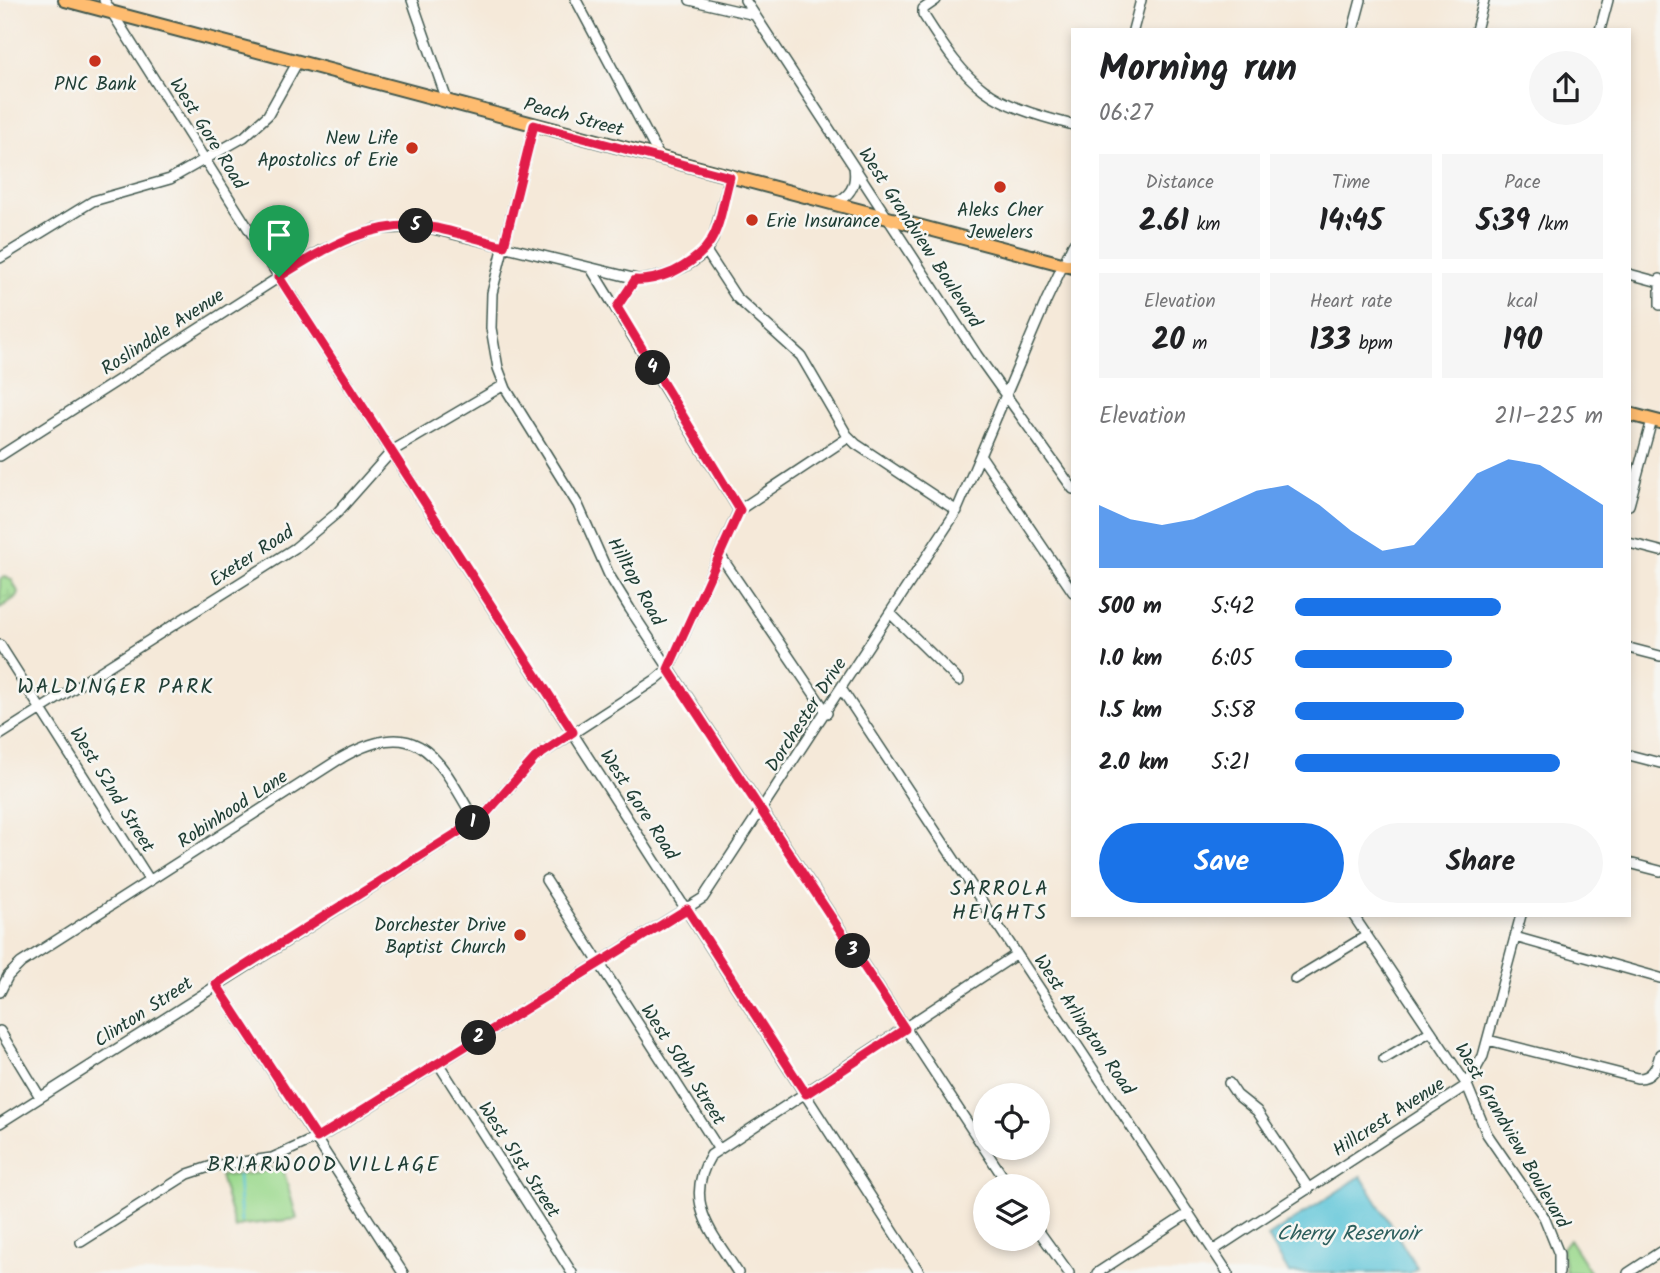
<!DOCTYPE html>
<meta charset="utf-8">
<style>
body{margin:0;font-family:Kalam,sans-serif;background:#f6f6f6;color:#202124;height:100vh;display:flex;flex-direction:column;font-size:26px;white-space:nowrap}
*{box-sizing:border-box;margin:0}
p{font-size:23px;color:#757577}
.icon{flex:none;width:38px;height:38px;fill:none;stroke:currentColor;stroke-width:2;stroke-linecap:round;stroke-linejoin:round}
.map{position:relative;flex:1;overflow:hidden}
.side{position:absolute;left:1071px;top:28px;width:560px;height:889px;display:flex;flex-direction:column;background:#fff;border-radius:0px;box-shadow:0 4px 10px #0003}
.side>*{flex:none}
.tools{position:absolute;left:973px;top:1083px;display:grid;gap:14px}
.tools a{display:grid;place-items:center;width:77px;height:77px;border-radius:50%;background:#fff;box-shadow:0 4px 10px #0003;font-size:35px}
.pin{position:absolute;display:grid;place-items:center;width:60px;height:60px;color:#fff;margin:-72px -30px;border-radius:50% 50% 50% 0;rotate:-45deg;box-shadow:0 0 7px #0007}
.pin .icon{rotate:45deg}
.km{position:absolute;width:35px;height:35px;margin:-18px;border-radius:50%;background:#222;color:#fff;font-size:19px;line-height:35px;text-align:center}
.round{display:grid;place-items:center;flex:none;width:74px;height:74px;border-radius:37px;background:#f6f6f6}
.head{display:flex;align-items:center;justify-content:space-between;height:119px;padding:0 28px}
h1{font-size:38px;font-weight:700;line-height:52px}
.figures{display:grid;grid-template-columns:repeat(3,1fr);gap:10px;height:119px;padding:7px 28px}
.figures div{display:grid;align-content:center;border-radius:0px;background:#f6f6f6;text-align:center}
.figures b{font-size:30px;font-weight:700}
.figures small{font-size:19px;font-weight:400}
.figures p{font-size:19px}
.chart{height:196px;padding:14px 28px}
.chart p{display:flex;justify-content:space-between}
.chart svg{width:100%;height:126px;margin-top:7px;fill:#1a73e8;opacity:.7}
.primary-button{display:flex;gap:14px;margin-top:auto;padding:14px 28px}
.primary-button a{flex:1;height:80px;border-radius:42px;background:#1a73e8;color:#fff;font-size:28px;font-weight:700;line-height:80px;text-align:center}
.primary-button a+a{background:#f6f6f6;color:#202124}
ul{padding:0 28px;list-style:none;font-size:23px}
li{display:grid;grid-template-columns:112px 84px 1fr;align-items:center;height:52px}
li i{height:18px;border-radius:9px;background:#1a73e8}
.map>svg:first-child{display:block}
.grass{fill:#9bd98d;stroke:#5d8b60;stroke-width:2}
.wetland{fill:url(#wetland-marsh);stroke:#5d8b60;stroke-width:2}
.water{fill:#5bc4d8;stroke:#3d8086;stroke-width:2}
.lines{fill:none;stroke-linecap:round;stroke-linejoin:round}
.stream{stroke:#5bc4d8;stroke-width:2.5}
.minor-casing{stroke:#3f574d;stroke-width:12}
.major-casing{stroke:#3f574d;stroke-width:16}
.minor{stroke:#fff;stroke-width:9}
.major{stroke:#febc70;stroke-width:12}
.route-casing{stroke:#fff;stroke-width:14}
.route{stroke:#e11d48;stroke-width:9}
.poi-dot{fill:#c8321e;stroke:#f6f6f2;stroke-width:2.5}
.labels{text-anchor:middle;stroke-width:5;stroke-linejoin:round;paint-order:stroke}
.poi-label{font-size:19px;fill:#1f3d34;stroke:#f6f6f2}
.street-label{font-size:19px;fill:#1f3d34;stroke:#f6f6f2}
.neighbourhood-label{font-size:21px;letter-spacing:2px;fill:#1f3d34;stroke:#f6f6f2}
.water-label{font-size:21px;font-style:italic;fill:#2e5f5d;stroke:#f6f6f2}
</style>
<div class="map">
<svg width="1660" height="1273" viewBox="0 0 1660 1273">
<defs>
<pattern id="wetland-marsh" width="20" height="14" patternUnits="userSpaceOnUse" patternTransform="scale(1.75)"><rect width="20" height="14" fill="#9bd98d"/><path d="M1 5h8M5 5V1M11 12h8M15 12V8" fill="none" stroke="#85bb7a"/></pattern>
</defs>
<rect width="100%" height="100%" fill="#f6f6f2"/>
<filter id="ink" filterUnits="userSpaceOnUse"><feTurbulence type="fractalNoise" baseFrequency=".0143" numOctaves="2"/><feDisplacementMap in="SourceGraphic" scale="14" xChannelSelector="R" yChannelSelector="G"/><feConvolveMatrix kernelMatrix="1 2 1 2 8 2 1 2 1" color-interpolation-filters="sRGB"/></filter>
<filter id="wash" filterUnits="userSpaceOnUse"><feTurbulence type="fractalNoise" baseFrequency=".00686" numOctaves="4" result="noise"/><feDisplacementMap in="SourceGraphic" scale="28" xChannelSelector="R" yChannelSelector="G"/><feGaussianBlur stdDeviation="1.57" result="paint"/><feColorMatrix in="noise" values="0 0 0 0 0 0 0 0 0 0 0 0 0 0 0 0 0 1.4 0 .05"/><feComposite in="paint" operator="in"/></filter>
<g filter="url(#wash)">
<rect width="100%" height="100%" fill="#f5e9d9"/>
<path class="grass" d="M282,1165L297,1219L242,1225L235,1228L220,1176L259,1173Z
M1569,1239L1591,1273H1566L1562,1248Z"/>
<path class="wetland" d="M5,577L12,580L18,592L16,597L0,608V579Z"/>
<path class="water" d="M1361,1176L1417,1268L1409,1273H1289L1268,1237Z"/>
<g class="lines">
<path class="stream" d="M238,1176L241,1222"/>
</g>
</g>
<g filter="url(#ink)">
<g class="lines">
<g class="minor-casing">
<path id="minor" d="M104,0L279,277L920,1273
M412,0L448,103
M576,0L660,158
M690,0L755,15
M745,0L977,355L1073,489
M936,0L923,9V14C970,89 987,103 1073,125
M1133,30L1141,0
M1353,30L1361,0
M1476,30L1484,0
M1600,30L1608,0
M534,125L492,293L491,328L498,368L506,389L578,505L609,575L630,609L1009,1186
M730,177L713,239L706,251L736,297L801,356L847,435L856,444L957,511
M832,204C850,197 857,186 854,167
M0,258L93,201L170,179L244,137L268,115L297,63
M592,270L739,510
M1629,274L1659,282
M1660,279V305
M617,307L635,280
M0,456L320,251L376,229L425,227L641,280C664,277 689,268 706,251
M981,456L1073,592
M1629,505L1652,420
M1629,543L1660,551
M720,555L827,713
M891,614L959,681
M0,645L150,881
M1629,648L1660,656
M842,690L1228,1273
M0,735L295,548L337,513L392,451L504,385
M1629,755L1660,763
M1629,863L1660,871
M546,880L718,1148
M1353,915L1467,1085L1487,1134L1544,1217L1559,1254V1273
M1515,937L1660,978
M1295,979L1366,936
M216,984L403,1273
M0,992L8,976L21,963L338,760C418,713 437,755 475,821
M0,1031L40,1097
M1488,1040L1637,1078C1652,1079 1657,1067 1660,1054
M1384,1059L1431,1031
M438,1063L572,1273
M1229,1083L1237,1095L1257,1111L1309,1189
M0,1123L484,816L535,758L655,680L668,669L675,655L739,510L849,437
M1038,1230L1069,1273
M81,1242L188,1174L212,1166L272,1158L327,1133L703,898L956,512L1046,301L1073,244
M1214,1250L1467,1085L1483,1056L1521,915
M738,1273C713,1233 682,1203 711,1155L1017,954
M1097,1273L1189,1213
M1628,1273L1660,1252"/>
</g>
<g class="major-casing">
<path id="major" d="M65,0L1073,267
M1629,414L1660,422"/>
</g>
<use href="#minor" class="minor"/>
<use href="#major" class="major"/>
</g>
</g>
<g class="lines" filter="url(#ink)">
<g class="route-casing">
<path id="route" d="M534,125L730,177C717,225 721,248 673,272C661,277 648,281 635,280L617,307L740,510L668,669L905,1029L806,1094L687,909L317,1138L216,984L484,816L535,758L573,732L279,277C327,247 376,217 436,228C459,233 481,240 504,246Z"/>
</g>
<use href="#route" class="route"/>
</g>
<g class="poi-dot">
<circle cx="95" cy="61" r="7"/>
<circle cx="412" cy="148" r="7"/>
<circle cx="1000" cy="187" r="7"/>
<circle cx="752" cy="220" r="7"/>
<circle cx="520" cy="935" r="7"/>
</g>
<g class="labels">
<g class="poi-label">
<text x="95" y="90">PNC Bank</text>
<text x="398" y="144" text-anchor="end">New Life<tspan x="398" dy="22">Apostolics of Erie</tspan></text>
<text x="1000" y="216">Aleks Cher<tspan x="1000" dy="22">Jewelers</tspan></text>
<text x="766" y="227" text-anchor="start">Erie Insurance</text>
<text x="506" y="931" text-anchor="end">Dorchester Drive<tspan x="506" dy="22">Baptist Church</tspan></text>
</g>
<g class="street-label">
<text transform="translate(574 116) rotate(15)" y="7">Peach Street</text>
<text transform="translate(209 133) rotate(58)" y="7">West Gore Road</text>
<text transform="translate(921 237) rotate(57)" y="7">West Grandview Boulevard</text>
<text transform="translate(162 331) rotate(-33)" y="7">Roslindale Avenue</text>
<text transform="translate(251 555) rotate(-33)" y="7">Exeter Road</text>
<text transform="translate(637 581) rotate(61)" y="7">Hilltop Road</text>
<text transform="translate(805 714) rotate(-57)" y="7">Dorchester Drive</text>
<text transform="translate(113 789) rotate(58)" y="7">West 52nd Street</text>
<text transform="translate(640 804) rotate(57)" y="7">West Gore Road</text>
<text transform="translate(232 808) rotate(-33)" y="7">Robinhood Lane</text>
<text transform="translate(143 1011) rotate(-33)" y="7">Clinton Street</text>
<text transform="translate(1085 1024) rotate(56)" y="7">West Arlington Road</text>
<text transform="translate(684 1064) rotate(57)" y="7">West 50th Street</text>
<text transform="translate(1388 1116) rotate(-33)" y="7">Hillcrest Avenue</text>
<text transform="translate(1513 1135) rotate(60)" y="7">West Grandview Boulevard</text>
<text transform="translate(520 1159) rotate(57)" y="7">West 51st Street</text>
</g>
<g class="neighbourhood-label">
<text x="116" y="693">WALDINGER PARK</text>
<text x="1000" y="895">SARROLA<tspan x="1000" dy="24">HEIGHTS</tspan></text>
<text x="324" y="1171">BRIARWOOD VILLAGE</text>
</g>
<g class="water-label">
<text x="1348" y="1240">Cherry Reservoir</text>
</g>
</g>
</svg>
<div class="tools">
<a><svg class="icon" aria-label="locate" viewBox="0 0 24 24"><circle cx="12" cy="12" r="6"/><path d="M12 2v4M12 18v4M2 12h4M18 12h4"/></svg></a>
<a><svg class="icon" aria-label="layers" viewBox="0 0 24 24"><path d="M12 4l9 5-9 5-9-5zM3 14l9 5 9-5"/></svg></a>
</div>
<div class="pin" style="left:279px;top:277px;background:#1e9e55"><svg class="icon" aria-label="arrive" viewBox="0 0 24 24"><path d="M6 21V4h12l-3 4 3 4H6"/></svg></div>
<b class="km" style="left:473px;top:823px">1</b>
<b class="km" style="left:479px;top:1038px">2</b>
<b class="km" style="left:853px;top:951px">3</b>
<b class="km" style="left:653px;top:368px">4</b>
<b class="km" style="left:416px;top:226px">5</b>
<section class="side">
<div class="head"><div><h1>Morning run</h1><p>06:27</p></div><a class="round"><svg class="icon" aria-label="share" viewBox="0 0 24 24"><path d="M12 15V3M7 8l5-5 5 5M5 13v7h14v-7"/></svg></a></div>
<div class="figures">
<div><p>Distance</p><b>2.61<small> km</small></b></div>
<div><p>Time</p><b>14:45</b></div>
<div><p>Pace</p><b>5:39<small> /km</small></b></div>
</div>
<div class="figures">
<div><p>Elevation</p><b>20<small> m</small></b></div>
<div><p>Heart rate</p><b>133<small> bpm</small></b></div>
<div><p>kcal</p><b>190</b></div>
</div>
<div class="chart"><p><span>Elevation</span>211–225 m</p>
<svg viewBox="0 0 160 44" preserveAspectRatio="none"><path d="M0 44V22L10 27L20 29L30 27L40 22L50 17L60 15L70 22L80 31L90 38L100 36L110 24L120 11L130 6L140 8L150 15L160 22V44z"/></svg>
</div>
<ul>
<li><b>500 m</b>5:42<i style="width:67%"></i></li>
<li><b>1.0 km</b>6:05<i style="width:51%"></i></li>
<li><b>1.5 km</b>5:58<i style="width:55%"></i></li>
<li><b>2.0 km</b>5:21<i style="width:86%"></i></li>
</ul>
<div class="primary-button"><a>Save</a><a>Share</a></div>
</section>
</div>
